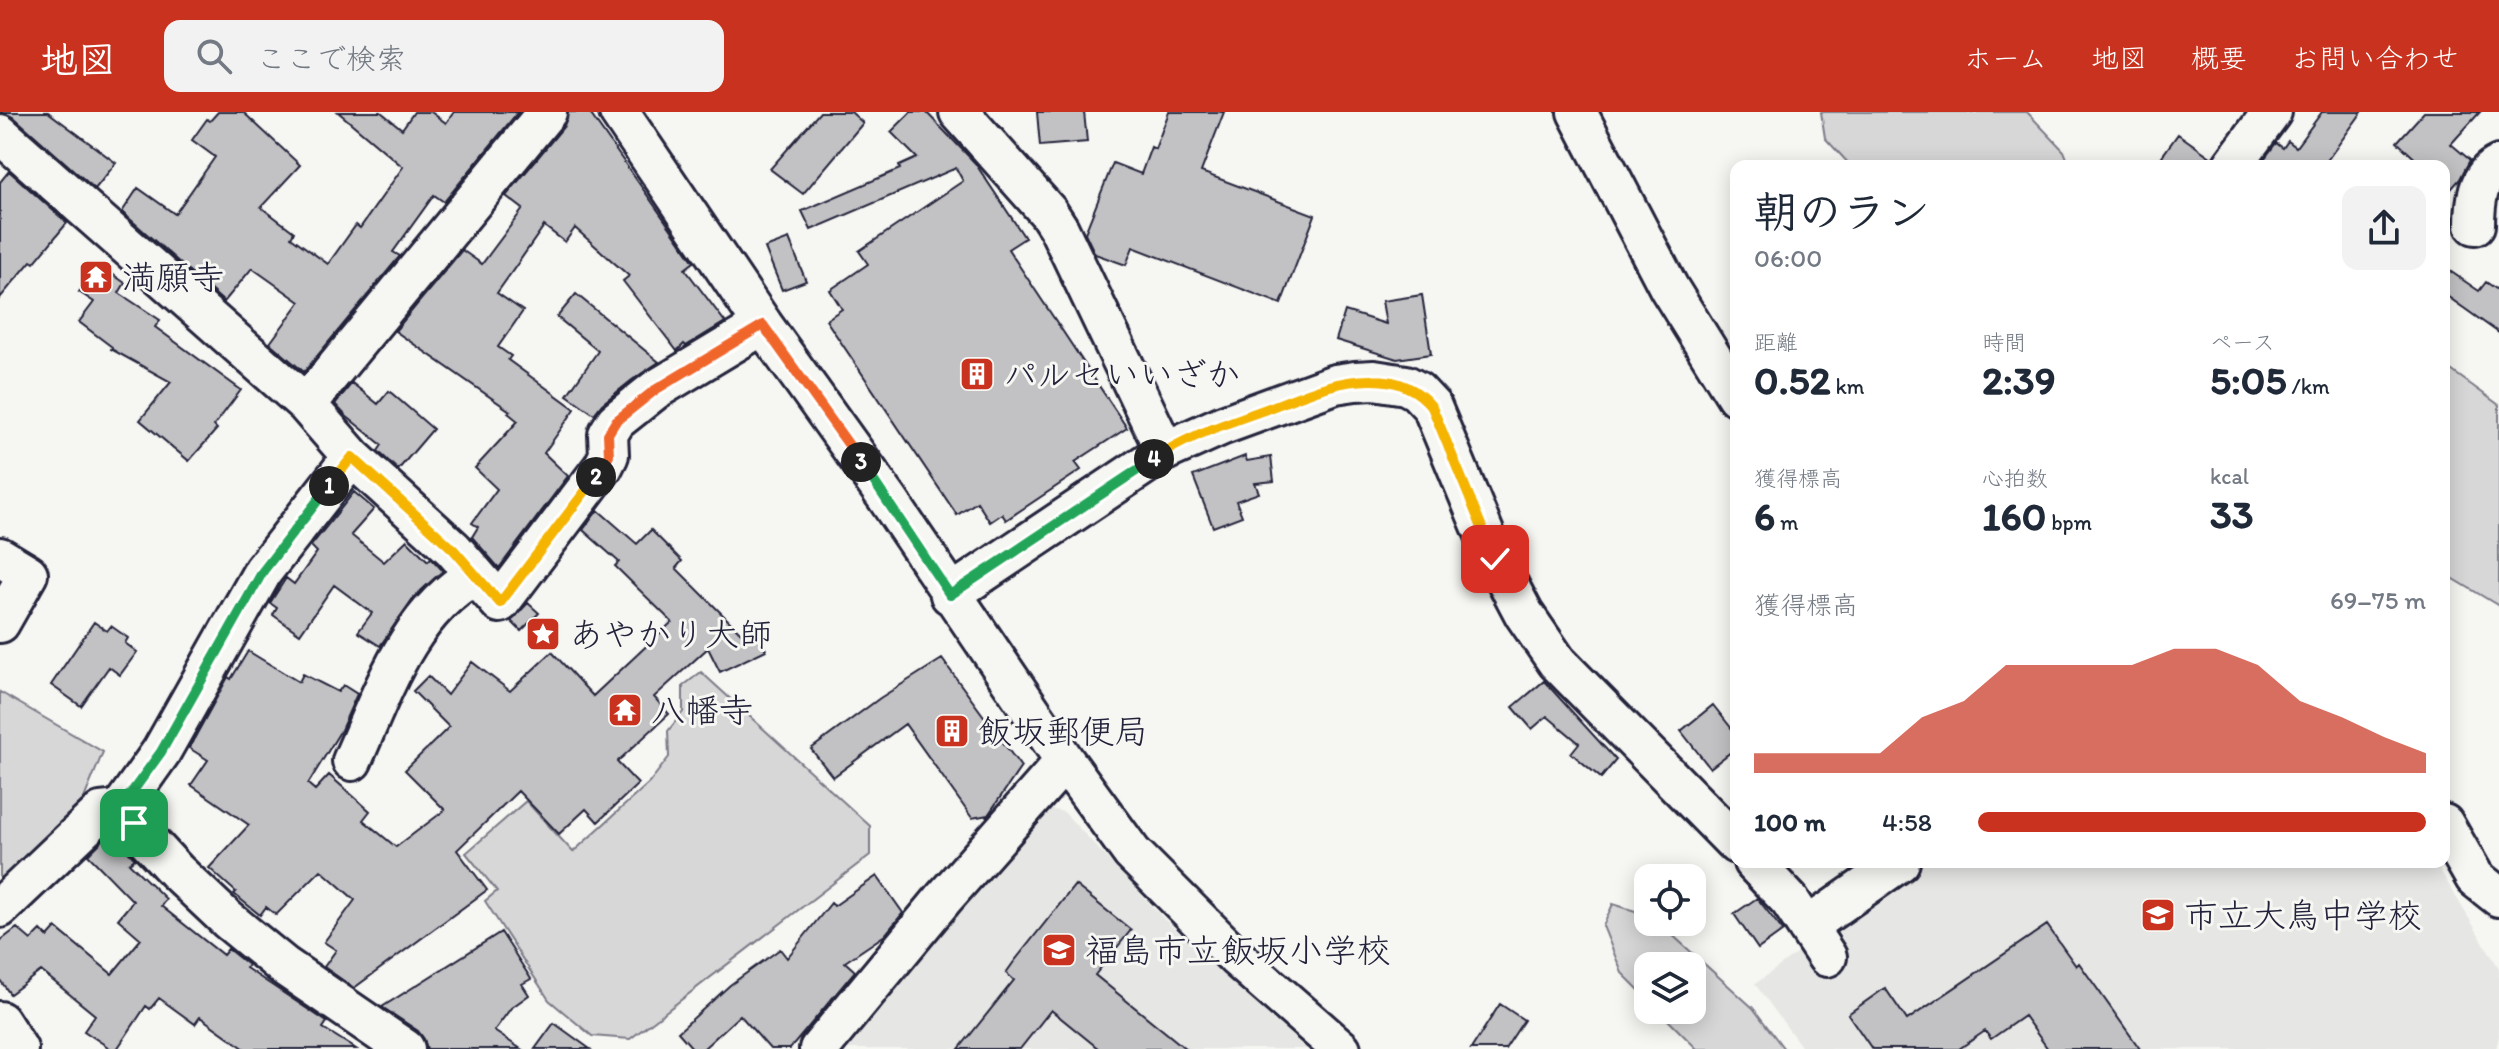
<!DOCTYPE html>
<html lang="ja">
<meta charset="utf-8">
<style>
body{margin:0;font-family:Itim,"Klee One",sans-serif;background:#f2f2f3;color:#1f2937;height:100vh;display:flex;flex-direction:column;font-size:30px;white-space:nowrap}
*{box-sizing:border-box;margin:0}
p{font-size:26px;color:#747a83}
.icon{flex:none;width:44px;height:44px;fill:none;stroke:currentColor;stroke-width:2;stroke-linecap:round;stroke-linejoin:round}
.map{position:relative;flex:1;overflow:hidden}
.drawer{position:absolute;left:1730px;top:48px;width:720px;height:708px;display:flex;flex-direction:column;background:#fff;border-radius:16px;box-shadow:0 4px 20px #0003}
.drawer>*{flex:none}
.fabs{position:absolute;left:1634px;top:752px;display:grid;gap:16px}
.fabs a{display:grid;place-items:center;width:72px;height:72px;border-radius:16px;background:#fff;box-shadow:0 4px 20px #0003;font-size:40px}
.pin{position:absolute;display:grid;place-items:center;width:68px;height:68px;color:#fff;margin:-34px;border-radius:16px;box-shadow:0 4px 12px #0006}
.km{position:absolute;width:40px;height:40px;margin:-20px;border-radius:50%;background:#222;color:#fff;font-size:22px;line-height:40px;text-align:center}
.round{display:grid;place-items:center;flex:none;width:84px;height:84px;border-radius:16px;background:#f2f2f3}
.head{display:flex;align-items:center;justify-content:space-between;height:136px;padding:0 24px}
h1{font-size:44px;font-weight:700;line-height:60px}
.figures{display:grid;grid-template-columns:repeat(3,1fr);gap:12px;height:136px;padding:8px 24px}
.figures div{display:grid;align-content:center}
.figures b{font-size:40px;font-weight:700}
.figures small{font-size:22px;font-weight:400}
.figures p{font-size:22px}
.chart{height:224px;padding:16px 24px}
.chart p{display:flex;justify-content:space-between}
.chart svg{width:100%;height:144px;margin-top:8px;fill:#c8321e;opacity:.7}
ul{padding:0 24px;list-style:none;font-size:26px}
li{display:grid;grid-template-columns:128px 96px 1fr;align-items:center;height:60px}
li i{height:20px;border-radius:10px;background:#c8321e}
header{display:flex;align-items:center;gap:48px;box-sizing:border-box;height:112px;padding:0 40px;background:#c8321e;color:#fff}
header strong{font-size:38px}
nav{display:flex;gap:44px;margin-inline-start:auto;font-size:28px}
.search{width:560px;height:72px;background:#f2f2f3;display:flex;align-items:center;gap:20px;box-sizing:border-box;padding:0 28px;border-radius:16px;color:#747a83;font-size:30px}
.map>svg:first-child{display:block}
.built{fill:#e6e6e4}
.green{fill:#d7d7d7;stroke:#7c7c89;stroke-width:2}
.building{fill:#c2c2c4;stroke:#22223b;stroke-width:2}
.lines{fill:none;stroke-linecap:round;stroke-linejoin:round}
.minor-casing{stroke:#22223b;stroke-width:44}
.minor{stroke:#f6f6f2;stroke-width:38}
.split-1-casing{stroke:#fff;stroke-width:16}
.split-2-casing{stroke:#fff;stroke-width:16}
.split-3-casing{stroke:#fff;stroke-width:16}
.split-4-casing{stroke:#fff;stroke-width:16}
.split-5-casing{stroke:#fff;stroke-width:16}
.split-1{stroke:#22a559;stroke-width:10}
.split-2{stroke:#f5b400;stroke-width:10}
.split-3{stroke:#f0652b;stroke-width:10}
.split-4{stroke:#22a559;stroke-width:10}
.split-5{stroke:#f5b400;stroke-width:10}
.labels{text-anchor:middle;stroke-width:6;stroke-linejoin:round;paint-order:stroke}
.poi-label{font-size:34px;fill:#22223b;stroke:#f6f6f2;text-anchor:start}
</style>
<header>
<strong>地図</strong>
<div class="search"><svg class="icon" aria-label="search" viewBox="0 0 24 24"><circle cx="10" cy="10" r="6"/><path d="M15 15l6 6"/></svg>ここで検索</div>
<nav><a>ホーム</a><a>地図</a><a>概要</a><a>お問い合わせ</a></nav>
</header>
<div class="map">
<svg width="2499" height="937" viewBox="0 0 2499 937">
<rect width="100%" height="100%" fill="#f6f6f2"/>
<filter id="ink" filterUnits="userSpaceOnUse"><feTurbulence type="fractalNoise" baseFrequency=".0125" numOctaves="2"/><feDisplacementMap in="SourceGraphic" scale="16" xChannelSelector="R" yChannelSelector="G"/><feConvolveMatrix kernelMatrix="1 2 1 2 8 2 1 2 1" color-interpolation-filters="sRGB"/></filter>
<g filter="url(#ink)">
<path class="built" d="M1039,695L1064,700L1165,808L1309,937H839Z
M1922,750H2435L2499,856V924L2496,937H1803L1755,872Z"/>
<path class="green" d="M1821,0H2027L2064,39L2070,54H1851L1825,26Z
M2444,253L2499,293V494L2444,461Z
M701,560L870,714V743L630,927L592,924L549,888L485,789L497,779L466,741L526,689L573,740L649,671L669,645L668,619L683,600V574Z
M0,580L103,640L83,689L43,741L0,781Z
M1613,792L1648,803V810H1658L1753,896L1784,937H1697L1658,898H1692V854H1648V887L1622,861L1603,814Z"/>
<path class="building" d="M0,0H48L116,51L95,77L15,6Z
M218,0H243L300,53L261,95L294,120L291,125L328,152L356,113L360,116L403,55L338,0H381L402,17L414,0H431L446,11L454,0H518L444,90L434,83L393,140L400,144L304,260L270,231L300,190L252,156L224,190L122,100L138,76L175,102L215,45L192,28L207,7L210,9Z
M568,0H589L694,150L685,157L725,210L686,234L684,232L677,239L623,169L629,164L575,116L565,130L544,114L497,181L523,199L498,235L511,244L508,248L575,297L544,341L568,364L499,456L472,425L478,415L472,411L497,377L475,356L518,309L508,301L510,299L395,219L462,138L482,152L523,97L506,84L564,14Z
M820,0H851L863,11L803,82L770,57Z
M911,0H926L975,51L1025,126L1008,137L1127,316L1075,350L1081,358L1006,408L1002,402L990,410L977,390L957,403L826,208L842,197L830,178L868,152L859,139L963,69L956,56L811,118L802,99L900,57L899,54L917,46L891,20Z
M1037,0H1084L1087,30L1040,34Z
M1169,0H1224L1201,60L1315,103L1281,192L1133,135L1126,153L1095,142L1085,121L1113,51L1141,62L1151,35L1155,37Z
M2322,0H2362L2323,54H2259L2276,31L2283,36L2288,29L2296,35Z
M2424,0H2480L2451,32L2470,48L2460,67L2444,85V54H2423L2397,30Z
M2178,22L2212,46L2210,54H2155Z
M9,59L67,111L34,151L31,149L0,186V70Z
M789,127L806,169L782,178L765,136Z
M98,152L125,171L119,181L160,208L155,215L241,278L214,314L217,317L189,349L140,308L171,270L111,237L112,235L79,210L94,190L79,180Z
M2444,155L2479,179L2486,170L2499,179V221L2444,182Z
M576,182L659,250L632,268L602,292L594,302L567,283L598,239L557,205Z
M1422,183L1431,242L1397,247L1336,228L1345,199L1386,212L1382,189Z
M352,271L378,292L389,279L433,317L398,358L378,339L382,333L346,304L335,292Z
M1245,344L1247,349L1271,345L1274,369L1255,371L1259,381L1236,389L1242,404L1213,415L1193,364Z
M354,380L374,397L351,423L384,450L407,428L428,449L431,446L443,459L414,485L380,534L358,520L372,501L334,473L300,522L273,503L277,496L270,491L286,466L294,472L317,440L311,434Z
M598,398L637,432L651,418L682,449L676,456L743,523L756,517L766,538L720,560L708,536L654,585L669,602L617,650L638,672L598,710L586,697L559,722L518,679L457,738L487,778L354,876L324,855L336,838L324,830L355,788L321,758L276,803L266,795L260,803L234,782L236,780L209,756L249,713L191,673L208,648L189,636L228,565L231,567L248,539L299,570L303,562L338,580L343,573L357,582L341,618L308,672L315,678L329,663L370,699L363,708L396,735L445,698L405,658L449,615L413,579L428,564L447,583L472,550L510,579L552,540L593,584L672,510L615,454L619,450L583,418Z
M528,491L539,501L521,519L511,509Z
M94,510L107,519L111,514L128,526L125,531L137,540L120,563L109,555L81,594L51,573Z
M942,547L1021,655L988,703L972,706L905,612L833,665L811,637L880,586Z
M1544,569L1616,648L1601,666L1571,641L1579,631L1547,604L1532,617L1513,595Z
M1713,593L1736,622V636L1710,656L1681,619Z
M110,721L135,747L129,751L166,787L161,794L223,843L228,837L248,853L246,856L327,910L323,916L356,937H245L200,905L195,912L159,886L150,897L146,894L117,937H111L84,919L95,903L41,859L10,882L0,868V829L17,816L31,828L41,818L48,825L56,816L112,862L141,827L118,807L133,789L88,743Z
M877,764L903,801L885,823L845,850L855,859L790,937H770L740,903L703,937H693L678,920L730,873L780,837L787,846L831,791L834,794Z
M1075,773L1131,818L1095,863L1186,937H1099L1051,898L1020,937H959L1014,868L1006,861L1013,851Z
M1757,786L1783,819L1758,837L1734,802Z
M2047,813L2076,854L2079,851L2140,937H2048L2024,904L1991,927L1985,919L1959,937H1872L1848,902L1885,876L1907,908Z
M501,820L531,867L522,872L529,883L511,896L494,919L521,937H427L424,927L418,919L382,895Z
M1500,892L1524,908L1505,937H1471Z
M554,911L590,937H535Z"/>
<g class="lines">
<g class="minor-casing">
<path id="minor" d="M619,0L763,213L887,386L1065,649L1132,741L1237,846L1341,937
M959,0L1048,100L1059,117L1165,339
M1577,0L1669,176L1736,284
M0,22L306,292L352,345L453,437L500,491L603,355L609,343L608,322L616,309L655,278L763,213
M2232,54L2272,0
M2475,113C2475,92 2477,63 2499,53
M306,292L547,0
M0,445L28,462L0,511
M950,483L1165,339L1223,313L1335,272L1355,269L1374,268L1406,273L1417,279L1432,295L1495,447L1524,502L1557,550L1736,732
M352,649C382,582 408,501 475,463
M120,698L161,640L263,459L352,345
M2444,712L2475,766L2499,785
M1753,750L1790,789L1827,845
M0,796L101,700L120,698L176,759L228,808L284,854L405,937
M1807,815L1900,750
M0,909L18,937
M819,937L944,786L1065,649"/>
</g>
<use href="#minor" class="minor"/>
</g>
</g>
<g class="lines" filter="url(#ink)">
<g class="split-1-casing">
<path id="split-1" d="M134,711L120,698L124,691L161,640L263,459L329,374"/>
</g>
<g class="split-2-casing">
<path id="split-2" d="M329,374L352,345L453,437L500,491L596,365"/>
</g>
<g class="split-3-casing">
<path id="split-3" d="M596,365L609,343L608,322L616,309L655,278L763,213L861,350"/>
</g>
<g class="split-4-casing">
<path id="split-4" d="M861,350L950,483L1154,347"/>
</g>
<g class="split-5-casing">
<path id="split-5" d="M1154,347C1185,325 1225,312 1261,299C1297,286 1334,267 1373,268C1398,268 1417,276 1432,295L1495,447"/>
</g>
<use href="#split-1" class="split-1"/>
<use href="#split-2" class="split-2"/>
<use href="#split-3" class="split-3"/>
<use href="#split-4" class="split-4"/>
<use href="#split-5" class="split-5"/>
</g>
<defs>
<g id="temple-square" transform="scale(1.8)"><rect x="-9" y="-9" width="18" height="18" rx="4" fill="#c8321e" stroke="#f6f6f2"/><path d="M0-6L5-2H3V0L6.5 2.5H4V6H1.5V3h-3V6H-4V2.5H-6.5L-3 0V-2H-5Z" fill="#fff"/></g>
<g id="building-square" transform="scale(1.8)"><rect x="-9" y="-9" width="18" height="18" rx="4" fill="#c8321e" stroke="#f6f6f2"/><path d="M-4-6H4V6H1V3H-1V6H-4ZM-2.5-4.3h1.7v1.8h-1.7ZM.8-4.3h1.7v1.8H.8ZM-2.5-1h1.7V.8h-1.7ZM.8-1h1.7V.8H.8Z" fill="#fff"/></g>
<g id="sight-square" transform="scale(1.8)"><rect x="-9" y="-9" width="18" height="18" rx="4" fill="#c8321e" stroke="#f6f6f2"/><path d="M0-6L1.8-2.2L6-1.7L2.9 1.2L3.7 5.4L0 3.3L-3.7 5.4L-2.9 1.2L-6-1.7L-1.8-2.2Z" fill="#fff"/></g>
<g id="school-square" transform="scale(1.8)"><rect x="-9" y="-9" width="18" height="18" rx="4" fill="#c8321e" stroke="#f6f6f2"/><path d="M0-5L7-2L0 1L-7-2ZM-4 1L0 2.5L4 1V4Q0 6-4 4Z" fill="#fff"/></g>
</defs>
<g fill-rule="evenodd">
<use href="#temple-square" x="96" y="165"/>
<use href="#building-square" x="977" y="262"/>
<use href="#sight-square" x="543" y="522"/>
<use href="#temple-square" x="625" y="598"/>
<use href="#building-square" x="952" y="619"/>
<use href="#school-square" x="2158" y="803"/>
<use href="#school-square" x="1059" y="838"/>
</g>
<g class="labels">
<g class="poi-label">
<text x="122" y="177">満願寺</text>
<text x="1003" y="274">パルセいいざか</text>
<text x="569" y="534">あやかり大師</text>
<text x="651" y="610">八幡寺</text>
<text x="978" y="631">飯坂郵便局</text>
<text x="2184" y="815">市立大鳥中学校</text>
<text x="1085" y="850">福島市立飯坂小学校</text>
</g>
</g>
</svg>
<div class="fabs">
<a><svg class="icon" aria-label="locate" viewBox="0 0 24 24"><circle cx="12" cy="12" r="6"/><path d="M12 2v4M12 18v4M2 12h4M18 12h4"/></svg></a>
<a><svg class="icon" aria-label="layers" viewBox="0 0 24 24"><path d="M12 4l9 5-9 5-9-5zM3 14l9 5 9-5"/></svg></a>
</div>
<div class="pin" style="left:134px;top:711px;background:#1e9e55"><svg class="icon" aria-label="arrive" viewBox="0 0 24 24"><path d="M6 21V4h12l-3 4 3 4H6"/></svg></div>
<div class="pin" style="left:1495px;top:447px;background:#d93025"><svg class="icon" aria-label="check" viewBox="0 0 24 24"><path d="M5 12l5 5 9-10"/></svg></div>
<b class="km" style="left:329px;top:374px">1</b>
<b class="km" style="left:596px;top:365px">2</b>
<b class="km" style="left:861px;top:350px">3</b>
<b class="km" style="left:1154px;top:347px">4</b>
<section class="drawer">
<div class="head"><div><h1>朝のラン</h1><p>06:00</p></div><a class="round"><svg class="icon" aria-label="share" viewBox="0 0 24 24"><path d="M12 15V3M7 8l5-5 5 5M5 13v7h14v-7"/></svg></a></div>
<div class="figures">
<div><p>距離</p><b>0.52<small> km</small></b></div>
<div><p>時間</p><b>2:39</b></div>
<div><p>ペース</p><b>5:05<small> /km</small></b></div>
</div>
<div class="figures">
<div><p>獲得標高</p><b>6<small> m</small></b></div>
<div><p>心拍数</p><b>160<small> bpm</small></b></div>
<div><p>kcal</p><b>33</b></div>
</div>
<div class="chart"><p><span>獲得標高</span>69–75 m</p>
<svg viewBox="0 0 160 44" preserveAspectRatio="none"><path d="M0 44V38L10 38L20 38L30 38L40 27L50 22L60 11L70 11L80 11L90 11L100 6L110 6L120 11L130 22L140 27L150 33L160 38V44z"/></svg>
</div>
<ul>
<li><b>100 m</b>4:58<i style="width:100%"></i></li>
</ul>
</section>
</div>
